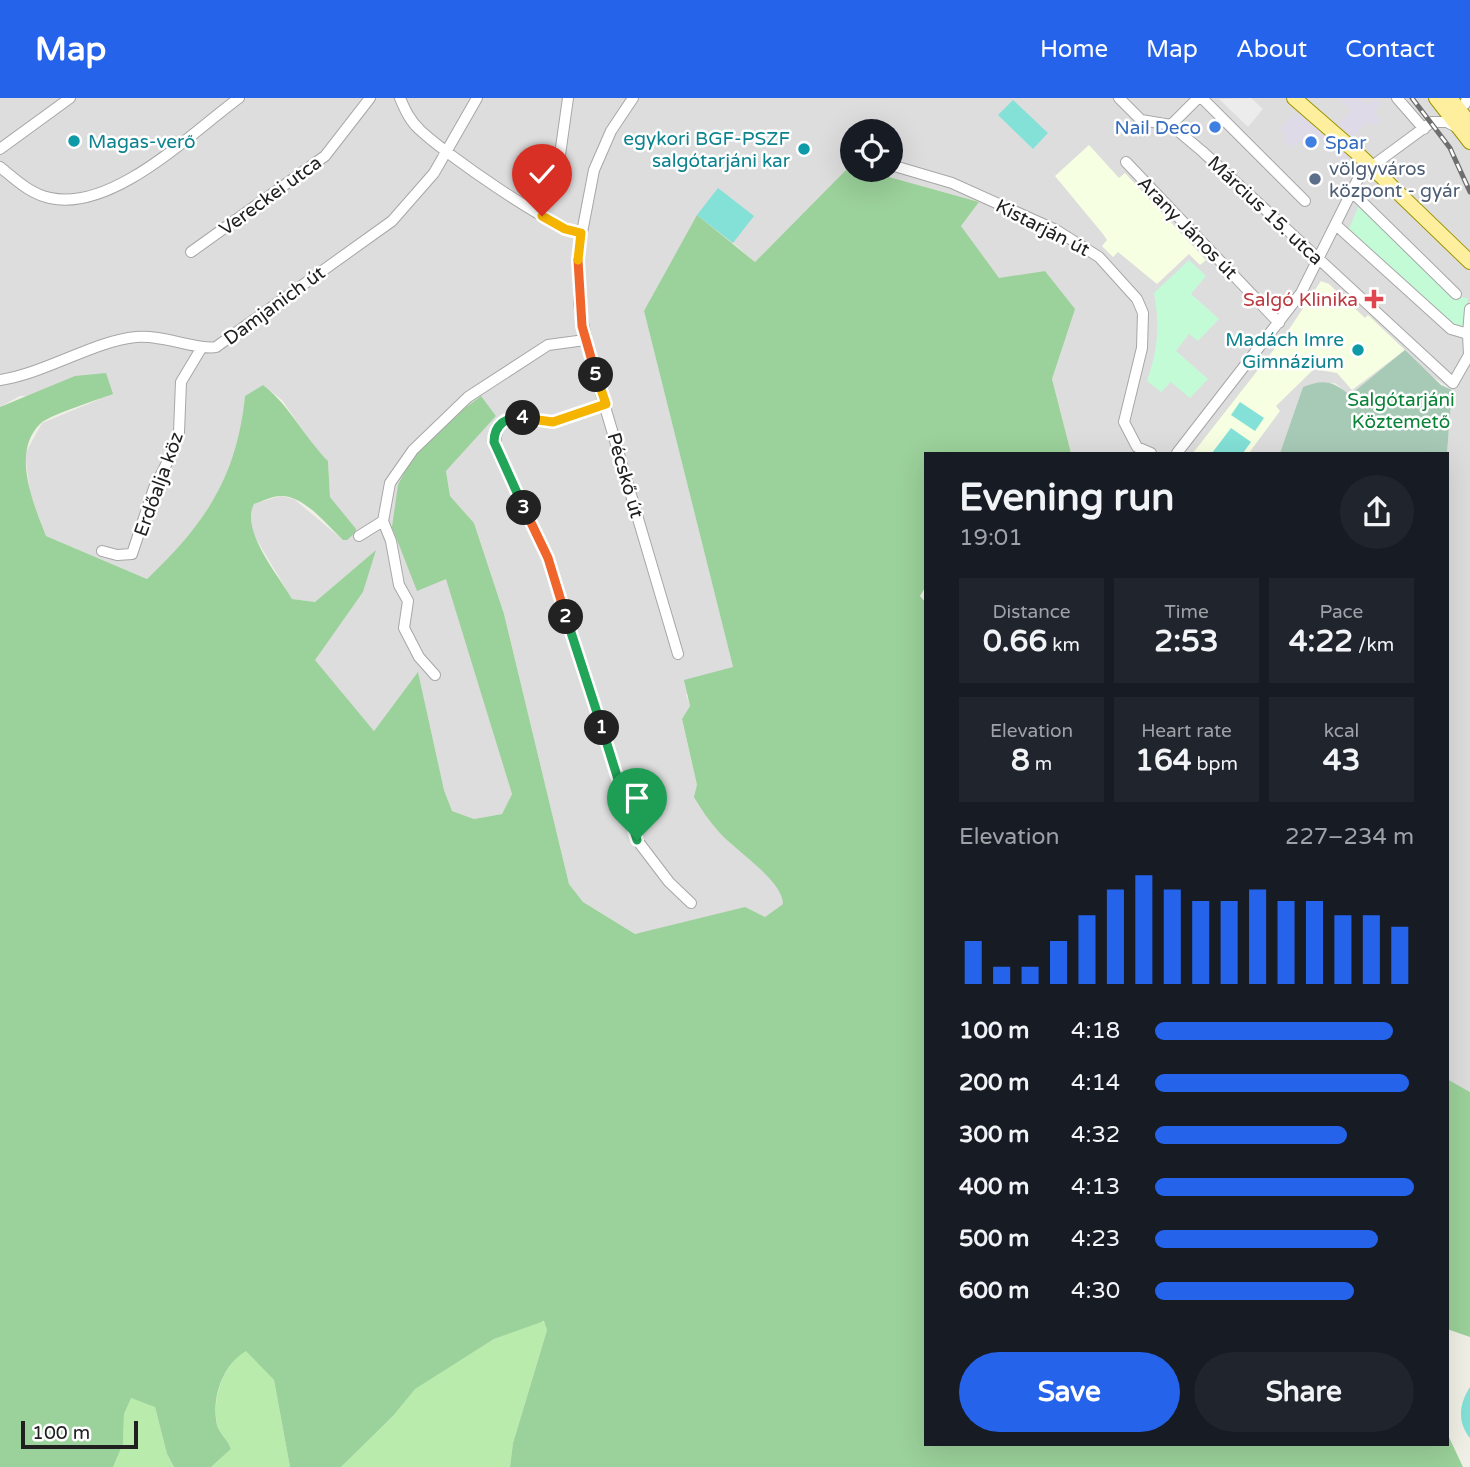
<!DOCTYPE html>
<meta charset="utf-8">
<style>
body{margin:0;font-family:"Varela Round",sans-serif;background:#20242c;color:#f1f3f6;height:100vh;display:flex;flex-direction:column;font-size:26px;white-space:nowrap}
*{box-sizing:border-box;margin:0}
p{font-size:23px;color:#9ea1a6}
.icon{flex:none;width:38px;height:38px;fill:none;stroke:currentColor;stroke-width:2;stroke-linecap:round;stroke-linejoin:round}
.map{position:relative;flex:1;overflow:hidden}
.sheet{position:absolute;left:924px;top:354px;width:525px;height:994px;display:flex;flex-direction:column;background:#171b24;border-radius:0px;box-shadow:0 7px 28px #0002}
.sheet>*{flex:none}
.controls{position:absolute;left:840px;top:21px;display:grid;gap:14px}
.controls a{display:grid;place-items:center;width:63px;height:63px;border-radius:50%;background:#171b24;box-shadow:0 7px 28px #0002;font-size:35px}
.scale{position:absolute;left:21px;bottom:18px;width:117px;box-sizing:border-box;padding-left:7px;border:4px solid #202020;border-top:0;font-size:19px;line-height:24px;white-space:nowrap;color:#202020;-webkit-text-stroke:5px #fff;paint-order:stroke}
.pin{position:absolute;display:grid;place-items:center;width:60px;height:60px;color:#fff;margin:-72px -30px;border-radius:50% 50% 50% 0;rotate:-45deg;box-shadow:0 0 7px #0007}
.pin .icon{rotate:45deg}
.km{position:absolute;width:35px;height:35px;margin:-18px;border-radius:50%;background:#222;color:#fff;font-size:19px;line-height:35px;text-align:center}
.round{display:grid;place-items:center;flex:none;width:74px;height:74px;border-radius:37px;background:#20242c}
.overview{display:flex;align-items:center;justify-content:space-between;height:119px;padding:0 35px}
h1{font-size:38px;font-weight:700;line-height:52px}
.metrics{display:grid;grid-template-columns:repeat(3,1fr);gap:10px;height:119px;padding:7px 35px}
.metrics div{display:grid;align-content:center;border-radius:0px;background:#20242c;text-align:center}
.metrics b{font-size:30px;font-weight:700}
.metrics small{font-size:19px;font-weight:400}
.metrics p{font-size:19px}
.chart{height:196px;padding:14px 35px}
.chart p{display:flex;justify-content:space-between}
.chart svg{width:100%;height:126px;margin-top:7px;stroke:#2563eb;stroke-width:6}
.primary-button{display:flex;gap:14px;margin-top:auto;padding:14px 35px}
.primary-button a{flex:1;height:80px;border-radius:42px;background:#2563eb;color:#fff;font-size:28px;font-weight:700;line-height:80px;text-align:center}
.primary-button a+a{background:#20242c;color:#f1f3f6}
ul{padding:0 35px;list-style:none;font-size:23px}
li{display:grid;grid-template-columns:112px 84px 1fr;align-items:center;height:52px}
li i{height:18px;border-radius:9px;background:#2563eb}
header{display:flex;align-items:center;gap:42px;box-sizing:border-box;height:98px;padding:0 35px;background:#2563eb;color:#fff}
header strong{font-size:33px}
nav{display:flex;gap:38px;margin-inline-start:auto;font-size:24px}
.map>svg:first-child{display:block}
.residential{fill:#dedddd}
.education{fill:#f6ffe1}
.grass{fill:#b9ebac}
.forest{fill:#9bd19a}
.cemetery{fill:#a7cab6}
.park{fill:#c3fbd7}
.pitch{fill:#83e1d7}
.parking{fill:#ececec}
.plaza{fill:#dedae7}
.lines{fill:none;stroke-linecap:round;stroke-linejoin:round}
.minor-casing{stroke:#a7a7a7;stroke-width:12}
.major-casing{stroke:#9c9400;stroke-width:16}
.minor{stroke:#fff;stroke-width:10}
.major{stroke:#feef9e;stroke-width:14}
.rail-casing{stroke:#6e6e6e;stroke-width:5}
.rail{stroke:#fff;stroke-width:2.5;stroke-dasharray:8;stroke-linecap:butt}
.split-1-casing{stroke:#fff;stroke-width:14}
.split-2-casing{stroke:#fff;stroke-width:14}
.split-3-casing{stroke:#fff;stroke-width:14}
.split-4-casing{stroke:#fff;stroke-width:14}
.split-5-casing{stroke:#fff;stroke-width:14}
.split-6-casing{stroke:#fff;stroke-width:14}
.split-7-casing{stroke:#fff;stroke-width:14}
.split-1{stroke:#22a559;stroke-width:9}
.split-2{stroke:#22a559;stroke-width:9}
.split-3{stroke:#f0652b;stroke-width:9}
.split-4{stroke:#22a559;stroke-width:9}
.split-5{stroke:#f5b400;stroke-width:9}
.split-6{stroke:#f0652b;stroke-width:9}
.split-7{stroke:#f5b400;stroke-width:9}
.shop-dot{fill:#3f7fe0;stroke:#fff;stroke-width:2.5}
.culture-dot{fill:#0f9aa8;stroke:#fff;stroke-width:2.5}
.service-dot{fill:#5c6f8a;stroke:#fff;stroke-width:2.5}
.health-dot{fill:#e0444e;stroke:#fff;stroke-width:2.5}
.labels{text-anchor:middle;stroke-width:5;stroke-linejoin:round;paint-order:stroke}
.shop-label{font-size:19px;fill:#366cbe;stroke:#fff;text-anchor:end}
.culture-label{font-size:19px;fill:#0d838f;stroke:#fff;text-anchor:end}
.service-label{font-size:19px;fill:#4e5e75;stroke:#fff;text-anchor:start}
.street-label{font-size:19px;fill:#202020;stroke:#fff}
.health-label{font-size:19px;fill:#be3a42;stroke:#fff;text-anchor:end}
.park-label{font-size:19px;fill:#0a8236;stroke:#fff}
</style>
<header>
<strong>Map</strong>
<nav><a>Home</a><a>Map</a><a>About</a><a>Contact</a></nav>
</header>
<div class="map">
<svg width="1470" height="1369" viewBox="0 0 1470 1369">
<rect width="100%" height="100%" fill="#f1f0e6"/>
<path class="residential" d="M0,0H1470V994L1447,981V355L1452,292L1430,277L1349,297L1335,285L1303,289L1280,355H1071L1052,281L1074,211L1045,173L999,181L961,128L979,104L864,72H891V33H852V68L755,164L733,145L644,213L733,569L686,596L690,608L682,622L697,687L777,789L783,798V806L765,819L635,836L583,804L569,786L504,516L474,425L450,398L446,373L496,318L481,299L449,322L411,361L512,696L502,716L474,721L452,713L444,692L418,575L374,633L314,561L363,494L375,453L315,504L292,501L252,434L248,416L254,406L280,398L294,401L343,442L355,431L330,399L328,363L315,350L282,302L263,287L245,298L241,339L219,394L185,445L147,481L46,438L30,395L25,356L42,325L112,296L20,298L0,309Z"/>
<path class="education" d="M1089,47L1119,80L1125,75L1206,162L1200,167L1189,156L1157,186L1118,154L1113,159L1102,148L1107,142L1103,136L1055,78Z
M1321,183L1329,186L1365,220L1368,217L1405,252L1352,292L1337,275L1314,271L1276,308L1280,313L1249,355H1193L1286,236Z"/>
<path class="grass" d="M541,1223L546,1225L547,1232L513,1345L510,1369H341L393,1318L414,1291L494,1241Z
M246,1252L274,1282L290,1369H211L231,1351C228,1342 219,1335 217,1327C212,1300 223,1266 246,1252Z
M130,1300L143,1302L155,1309L167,1356L174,1369H113L123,1346L124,1316Z"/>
<path class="forest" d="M850,68L852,72H864L979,104L961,128L999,180L1045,173L1075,211L1052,281L1071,355H926V488L920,498L926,505V1346H1447V1335L1463,1369H510L513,1345L547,1232L544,1223L494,1241L415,1291L393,1318L341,1369H290L274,1282L246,1253C223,1266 211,1300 217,1327C219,1335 228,1342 231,1351L211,1369H174L167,1356L155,1309L131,1300L124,1316L123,1346L113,1369H0V309L75,278L106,275L113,296C97,302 52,316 41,325C10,354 34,406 46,438L147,481C205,426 237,379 245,298L263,287C290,308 304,339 328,363L330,399L356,431L355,435L347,442H343C327,427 304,397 280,398C272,398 261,404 254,406C240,432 278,477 292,501L315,504L376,452L363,494L315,562L374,633L418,574L444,692L452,713L474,721L502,716L512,696L446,481L417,493L392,429L398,387L411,361L449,322L481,298L496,318L446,373L450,398L474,425L504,516L569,786L583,804L635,836L745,809L765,819L783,806C783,783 735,752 719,734C709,723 701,711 694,699L697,687L682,621L690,608L684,582L733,569L644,213L697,117L755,164Z
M1447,981L1470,994V1239L1447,1231Z"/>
<path class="cemetery" d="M1405,252L1441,287L1452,292L1447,355H1280L1303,289C1324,281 1332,283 1350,297Z"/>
<path class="park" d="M1360,105L1458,199L1468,200L1465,230H1456L1348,133Z
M1189,162L1206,178L1191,196L1219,221L1198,243L1189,236L1176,253L1208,281L1190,300L1171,284L1161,294L1147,283C1158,251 1160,228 1154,195Z"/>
<path class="pitch" d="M1013,2L1048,35L1033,51L998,17Z
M718,90L754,118L733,145L697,117Z
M1240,304L1264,320L1255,333L1231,317Z
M1231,330L1251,344L1243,355H1212Z
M1470,1289V1340C1457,1324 1459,1306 1470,1289Z"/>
<path class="parking" d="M1251,0L1263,11L1248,29L1219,1Z"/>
<path class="plaza" d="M1339,0H1360L1366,7L1375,0L1381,6L1373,14L1380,22L1375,27L1367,25L1353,40L1337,26L1352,13Z
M1302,6L1356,54L1344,65L1320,39L1310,40L1307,37L1292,51L1284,42L1285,36L1280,32Z"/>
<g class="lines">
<g class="minor-casing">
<path id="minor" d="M400,0C405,12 410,23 420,32C444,55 552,131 581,135
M633,0L611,33L594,72L579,150V206L590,258L678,556
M1119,0L1141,22L1171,27L1203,54L1453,285L1469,257L1468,236L1451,231L1336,127
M1202,0L1305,103
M1397,0L1424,31
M1465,6L1467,0
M1171,27L1198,0
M0,51L70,0
M1126,64L1279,225
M891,67L952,85L1056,132L1099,159L1137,201L1143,215L1142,250L1124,324L1137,349L1151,355
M0,69C15,81 30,96 50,100C113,114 191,35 239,0
M1352,94L1456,196
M536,114L558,71L568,0
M191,154L325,58L370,0
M1468,236L1470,211
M0,282C46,275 94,243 136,239C160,236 202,253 216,249L392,123L434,75L477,0
M606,306L553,324L510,320L497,330L495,349L548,460L637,742L669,784L691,805
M1177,355L1301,195L1360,77L1432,24H1447L1458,30
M359,438L383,423
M102,453L117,457L132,456L154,390L171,357L179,334L181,284L202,249
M435,577L419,559L404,530L408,503L399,487L391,443L383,423L390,385L413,352L468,299L548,247L585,242"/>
</g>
<g class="major-casing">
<path id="major" d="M1294,0L1356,54L1470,164
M1436,0L1470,44
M1450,0L1470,26"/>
</g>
<use href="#minor" class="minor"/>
<use href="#major" class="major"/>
<g class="rail-casing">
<path id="rail" d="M1412,0L1450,50L1470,94"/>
</g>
<use href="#rail" class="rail"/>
</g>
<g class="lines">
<g class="split-1-casing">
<path id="split-1" d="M602,630L637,742"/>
</g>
<g class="split-2-casing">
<path id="split-2" d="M566,519L602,630"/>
</g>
<g class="split-3-casing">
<path id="split-3" d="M524,410L548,460L566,519"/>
</g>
<g class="split-4-casing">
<path id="split-4" d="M523,320C506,318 494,327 494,344L524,410"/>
</g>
<g class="split-5-casing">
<path id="split-5" d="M523,320L553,324L606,306L596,277"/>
</g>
<g class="split-6-casing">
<path id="split-6" d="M578,162L582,228L596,277"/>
</g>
<g class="split-7-casing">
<path id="split-7" d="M542,118L565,131L581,135L578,162"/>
</g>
<use href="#split-1" class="split-1"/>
<use href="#split-2" class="split-2"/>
<use href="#split-3" class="split-3"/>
<use href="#split-4" class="split-4"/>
<use href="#split-5" class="split-5"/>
<use href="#split-6" class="split-6"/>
<use href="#split-7" class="split-7"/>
</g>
<g class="shop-dot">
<circle cx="1215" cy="29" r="7"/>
<circle cx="1311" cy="44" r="7"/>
</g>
<g class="culture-dot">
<circle cx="74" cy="43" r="7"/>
<circle cx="804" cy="51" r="7"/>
<circle cx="1358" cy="252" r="7"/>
</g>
<circle class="service-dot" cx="1315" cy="81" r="7"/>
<path class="health-dot" d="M1370.5 190.5h7v7h7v7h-7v7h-7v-7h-7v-7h7z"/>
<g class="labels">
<g class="shop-label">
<text x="1201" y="36">Nail Deco</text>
<text x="1325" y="51" text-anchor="start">Spar</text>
</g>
<g class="culture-label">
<text x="790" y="47">egykori BGF-PSZF<tspan x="790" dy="22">salgótarjáni kar</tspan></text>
<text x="88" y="50" text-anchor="start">Magas-verő</text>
<text x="1344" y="248">Madách Imre<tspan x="1344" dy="22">Gimnázium</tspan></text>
</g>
<g class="service-label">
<text x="1329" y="77">völgyváros<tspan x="1329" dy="22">központ - gyár</tspan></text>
</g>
<g class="street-label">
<text transform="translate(270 97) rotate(-36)" y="7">Vereckei utca</text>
<text transform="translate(1266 112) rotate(43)" y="7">Március 15. utca</text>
<text transform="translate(1043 129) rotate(27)" y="7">Kistarján út</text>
<text transform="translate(1188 129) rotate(46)" y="7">Arany János út</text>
<text transform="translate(274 207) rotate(-36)" y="7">Damjanich út</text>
<text transform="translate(626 377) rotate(74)" y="7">Pécskő út</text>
<text transform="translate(158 386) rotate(-70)" y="7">Erdőalja köz</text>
</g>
<g class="health-label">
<text x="1358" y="208">Salgó Klinika</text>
</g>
<g class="park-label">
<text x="1401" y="308">Salgótarjáni<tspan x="1401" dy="22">Köztemető</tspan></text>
</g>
</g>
</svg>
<div class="controls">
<a><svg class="icon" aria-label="locate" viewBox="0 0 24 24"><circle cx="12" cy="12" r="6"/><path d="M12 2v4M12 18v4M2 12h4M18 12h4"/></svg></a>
</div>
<div class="scale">100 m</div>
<div class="pin" style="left:637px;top:742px;background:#1e9e55"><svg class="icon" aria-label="arrive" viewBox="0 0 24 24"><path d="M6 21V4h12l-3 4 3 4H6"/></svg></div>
<div class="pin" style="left:542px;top:118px;background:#d93025"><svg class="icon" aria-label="check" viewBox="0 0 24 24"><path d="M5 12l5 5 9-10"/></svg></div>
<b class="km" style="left:602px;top:630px">1</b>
<b class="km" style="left:566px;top:519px">2</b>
<b class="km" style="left:524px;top:410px">3</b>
<b class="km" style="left:523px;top:320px">4</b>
<b class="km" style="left:596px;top:277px">5</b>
<section class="sheet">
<div class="overview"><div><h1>Evening run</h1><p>19:01</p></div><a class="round"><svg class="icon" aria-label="share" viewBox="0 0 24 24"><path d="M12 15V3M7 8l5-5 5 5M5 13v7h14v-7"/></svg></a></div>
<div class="metrics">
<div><p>Distance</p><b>0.66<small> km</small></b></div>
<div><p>Time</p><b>2:53</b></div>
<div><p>Pace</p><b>4:22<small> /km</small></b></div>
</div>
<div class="metrics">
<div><p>Elevation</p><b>8<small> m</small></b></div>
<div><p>Heart rate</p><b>164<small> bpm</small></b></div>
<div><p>kcal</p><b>43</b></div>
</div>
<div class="chart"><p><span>Elevation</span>227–234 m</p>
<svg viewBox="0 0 160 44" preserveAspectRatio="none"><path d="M5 44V29M15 44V38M25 44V38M35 44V29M45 44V20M55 44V11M65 44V6M75 44V11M85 44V15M95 44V15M105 44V11M115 44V15M125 44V15M135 44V20M145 44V20M155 44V24"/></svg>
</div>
<ul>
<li><b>100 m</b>4:18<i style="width:92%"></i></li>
<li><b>200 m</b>4:14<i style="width:98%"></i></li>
<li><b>300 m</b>4:32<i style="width:74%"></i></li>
<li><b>400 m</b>4:13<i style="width:100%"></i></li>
<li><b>500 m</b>4:23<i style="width:86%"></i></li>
<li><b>600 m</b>4:30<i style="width:77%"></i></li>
</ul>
<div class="primary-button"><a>Save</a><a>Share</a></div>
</section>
</div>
